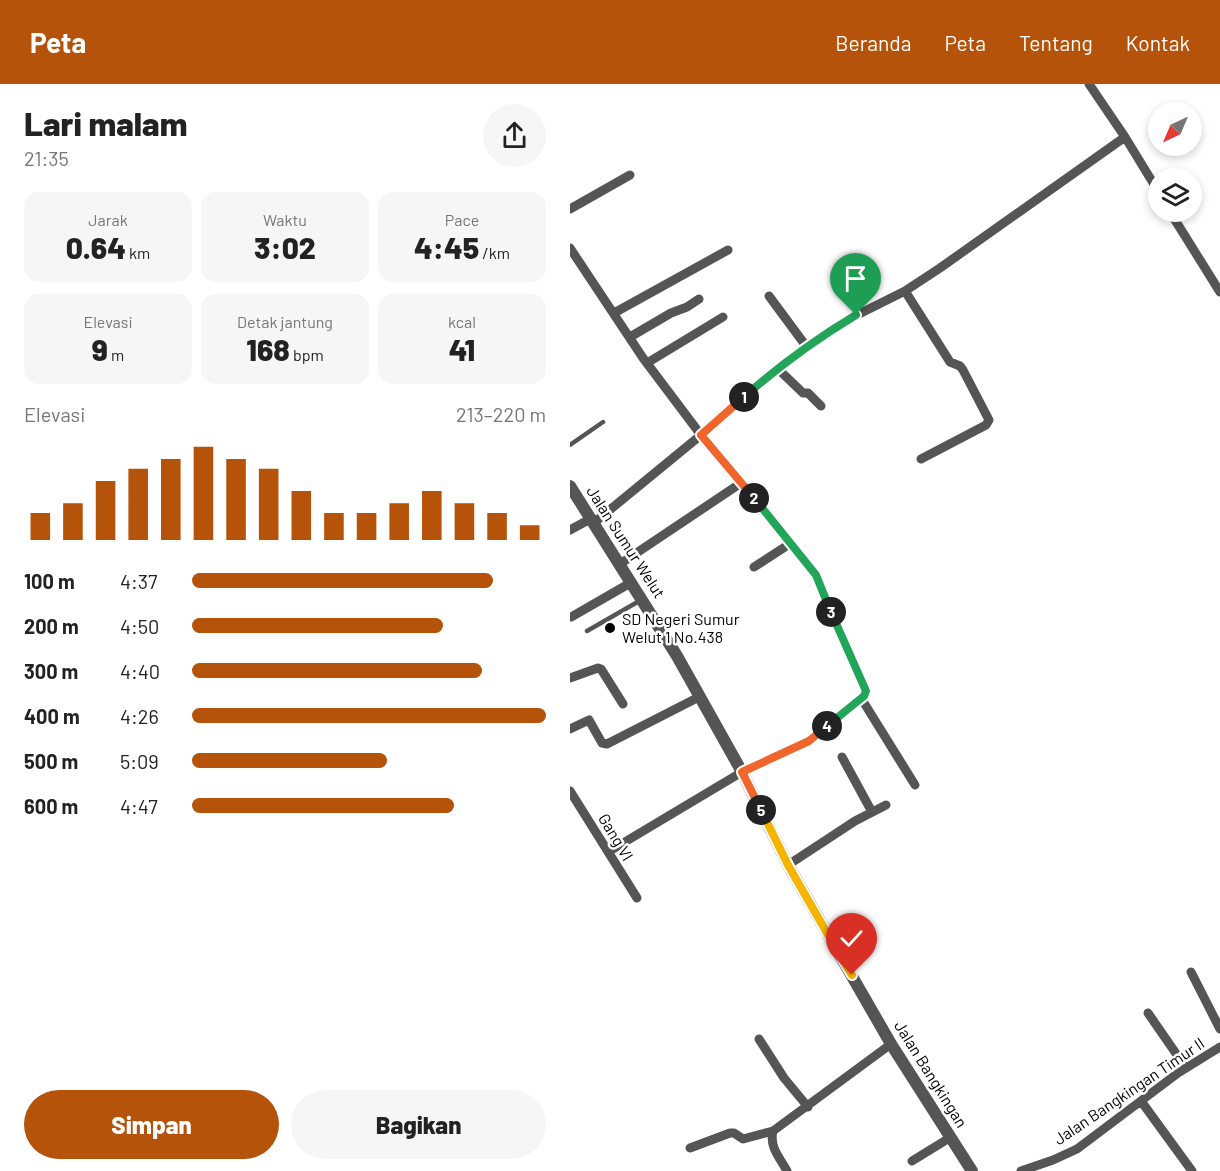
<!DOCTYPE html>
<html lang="id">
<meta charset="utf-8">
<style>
body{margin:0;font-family:Barlow,sans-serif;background:#f6f6f6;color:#222;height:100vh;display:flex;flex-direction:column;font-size:22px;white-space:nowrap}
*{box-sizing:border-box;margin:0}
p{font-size:20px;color:#767676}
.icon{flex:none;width:33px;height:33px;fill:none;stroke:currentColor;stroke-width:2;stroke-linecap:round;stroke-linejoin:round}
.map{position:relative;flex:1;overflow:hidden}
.details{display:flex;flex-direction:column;background:#fff;width:570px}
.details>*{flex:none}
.needle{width:39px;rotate:224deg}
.tools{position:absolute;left:578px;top:18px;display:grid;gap:12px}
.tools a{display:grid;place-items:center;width:54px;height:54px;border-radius:50%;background:#fff;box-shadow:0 3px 9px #0003;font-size:30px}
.pin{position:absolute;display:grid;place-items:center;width:51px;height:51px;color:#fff;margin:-62px -26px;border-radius:50% 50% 50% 0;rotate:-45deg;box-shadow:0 0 6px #0007}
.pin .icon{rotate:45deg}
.km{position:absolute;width:30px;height:30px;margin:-15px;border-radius:50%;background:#222;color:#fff;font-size:16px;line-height:30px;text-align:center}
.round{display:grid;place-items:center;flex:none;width:63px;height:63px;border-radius:32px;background:#f6f6f6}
.head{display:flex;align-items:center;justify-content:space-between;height:102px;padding:0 24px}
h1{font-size:33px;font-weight:800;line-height:45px}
.metrics{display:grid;grid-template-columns:repeat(3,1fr);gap:9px;height:102px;padding:6px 24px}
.metrics div{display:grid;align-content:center;border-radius:15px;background:#f6f6f6;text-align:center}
.metrics b{font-size:30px;font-weight:800}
.metrics small{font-size:16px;font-weight:400}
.metrics p{font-size:16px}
.chart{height:168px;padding:12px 24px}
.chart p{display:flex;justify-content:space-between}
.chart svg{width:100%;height:108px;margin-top:6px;stroke:#b45309;stroke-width:6}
.button{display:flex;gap:12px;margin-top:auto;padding:12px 24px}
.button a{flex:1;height:69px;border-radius:36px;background:#b45309;color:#fff;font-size:24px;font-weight:800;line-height:69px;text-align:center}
.button a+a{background:#f6f6f6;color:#222}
ul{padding:0 24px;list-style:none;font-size:20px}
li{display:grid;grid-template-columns:96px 72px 1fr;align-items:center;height:45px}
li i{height:15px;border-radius:8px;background:#b45309}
header{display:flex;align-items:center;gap:36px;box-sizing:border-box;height:84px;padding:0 30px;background:#b45309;color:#fff}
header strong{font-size:28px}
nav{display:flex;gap:33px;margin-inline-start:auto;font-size:21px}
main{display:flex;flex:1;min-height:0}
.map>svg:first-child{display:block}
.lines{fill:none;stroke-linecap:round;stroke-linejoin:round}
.service{stroke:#555;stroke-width:4.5}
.minor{stroke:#555;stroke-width:9}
.tertiary{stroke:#555;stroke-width:12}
.split-1-casing{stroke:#fff;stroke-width:12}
.split-2-casing{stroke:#fff;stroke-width:12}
.split-3-casing{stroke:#fff;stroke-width:12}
.split-4-casing{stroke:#fff;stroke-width:12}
.split-5-casing{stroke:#fff;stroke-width:12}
.split-6-casing{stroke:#fff;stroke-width:12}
.split-7-casing{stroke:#fff;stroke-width:12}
.split-1{stroke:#22a559;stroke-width:8}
.split-2{stroke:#f0652b;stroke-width:8}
.split-3{stroke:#22a559;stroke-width:8}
.split-4{stroke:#22a559;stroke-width:8}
.split-5{stroke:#f0652b;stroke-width:8}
.split-6{stroke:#f5b400;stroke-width:8}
.split-7{stroke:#f5b400;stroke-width:8}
.poi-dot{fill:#000;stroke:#fff;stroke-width:2}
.labels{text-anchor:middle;stroke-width:5;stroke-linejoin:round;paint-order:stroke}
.street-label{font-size:16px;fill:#000;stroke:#fff}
.poi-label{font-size:16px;fill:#000;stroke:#fff;text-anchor:start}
</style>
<header>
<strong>Peta</strong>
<nav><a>Beranda</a><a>Peta</a><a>Tentang</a><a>Kontak</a></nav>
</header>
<main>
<section class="details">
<div class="head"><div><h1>Lari malam</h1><p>21:35</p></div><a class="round"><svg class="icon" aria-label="share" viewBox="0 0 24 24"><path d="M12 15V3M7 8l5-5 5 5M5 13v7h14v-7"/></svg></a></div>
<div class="metrics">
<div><p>Jarak</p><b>0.64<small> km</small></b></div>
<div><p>Waktu</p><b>3:02</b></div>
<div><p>Pace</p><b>4:45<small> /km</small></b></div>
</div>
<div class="metrics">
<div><p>Elevasi</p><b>9<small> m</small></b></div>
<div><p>Detak jantung</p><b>168<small> bpm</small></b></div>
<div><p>kcal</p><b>41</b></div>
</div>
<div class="chart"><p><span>Elevasi</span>213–220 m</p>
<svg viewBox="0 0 160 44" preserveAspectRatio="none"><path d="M5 44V33M15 44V29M25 44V20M35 44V15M45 44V11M55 44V6M65 44V11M75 44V15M85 44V24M95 44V33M105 44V33M115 44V29M125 44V24M135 44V29M145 44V33M155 44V38"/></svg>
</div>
<ul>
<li><b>100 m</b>4:37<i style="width:85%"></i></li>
<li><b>200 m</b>4:50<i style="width:71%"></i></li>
<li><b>300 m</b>4:40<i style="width:82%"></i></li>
<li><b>400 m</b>4:26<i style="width:100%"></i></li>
<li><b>500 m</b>5:09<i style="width:55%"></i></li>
<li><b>600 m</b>4:47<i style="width:74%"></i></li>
</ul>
<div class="button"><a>Simpan</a><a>Bagikan</a></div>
</section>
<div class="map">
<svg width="650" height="1087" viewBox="0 0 650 1087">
<rect width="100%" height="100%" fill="#fff"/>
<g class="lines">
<path class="service" d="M0,361L33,338
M17,547L71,516"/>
<path class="minor" d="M519,0L555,53L588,107
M0,125L60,91
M600,128L650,208
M0,164L73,274L140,363L246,491L296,607L294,612L239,657L172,688L38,768
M335,207L380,278L390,282L393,286L419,336L416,341L351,375
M199,212L236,262
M44,229L158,166
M60,253L101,229L117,223L129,215
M77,279L153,233
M207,284L233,309H238L251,322
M25,438L131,351L207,284L236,262L287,231L335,207L370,184L555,53
M0,446L22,434
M50,480L171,399
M184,483L221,459
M1,533L62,498
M0,594L28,584L31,585L53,620
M291,614L345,701
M0,645L19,636L32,659L37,660L129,613
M272,673L302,728
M0,707L67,814
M218,781L285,737L316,721
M621,888L650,945
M578,929L616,984
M189,955L214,994L238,1023
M571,1017L622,1087
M120,1064L160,1049H164L173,1055L203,1047
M342,1077L381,1053
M217,1087C210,1074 199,1063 203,1047L321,960
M451,1087L483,1076L507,1065L608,989L650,963"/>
<path class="tertiary" d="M0,402L107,572L172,688L218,781L321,960L402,1087"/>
</g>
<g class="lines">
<g class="split-1-casing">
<path id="split-1" d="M174,313C209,282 246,255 286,231"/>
</g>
<g class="split-2-casing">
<path id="split-2" d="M174,313L131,351L184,414"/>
</g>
<g class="split-3-casing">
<path id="split-3" d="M184,414L246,491L261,528"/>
</g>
<g class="split-4-casing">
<path id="split-4" d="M257,642L294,612L296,607L261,528"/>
</g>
<g class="split-5-casing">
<path id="split-5" d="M191,726L172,688L239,657L257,642"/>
</g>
<g class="split-6-casing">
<path id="split-6" d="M191,726L218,781L257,849"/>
</g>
<g class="split-7-casing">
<path id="split-7" d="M257,849L282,891"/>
</g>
<use href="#split-1" class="split-1"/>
<use href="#split-2" class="split-2"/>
<use href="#split-3" class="split-3"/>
<use href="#split-4" class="split-4"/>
<use href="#split-5" class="split-5"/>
<use href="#split-6" class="split-6"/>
<use href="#split-7" class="split-7"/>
</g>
<circle class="poi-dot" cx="40" cy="544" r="6"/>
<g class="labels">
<g class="street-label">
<text transform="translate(56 458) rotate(57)" y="6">Jalan Sumur Welut</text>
<text transform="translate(46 753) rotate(59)" y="6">Gang VI</text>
<text transform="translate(361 990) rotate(58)" y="6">Jalan Bangkingan</text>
<text transform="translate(559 1007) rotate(-34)" y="6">Jalan Bangkingan Timur II</text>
</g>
<g class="poi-label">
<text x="52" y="541">SD Negeri Sumur<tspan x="52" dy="18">Welut 1 No.438</tspan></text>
</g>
</g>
</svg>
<div class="tools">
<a><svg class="needle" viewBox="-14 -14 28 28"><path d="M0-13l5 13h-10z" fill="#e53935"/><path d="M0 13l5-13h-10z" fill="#767676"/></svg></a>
<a><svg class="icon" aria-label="layers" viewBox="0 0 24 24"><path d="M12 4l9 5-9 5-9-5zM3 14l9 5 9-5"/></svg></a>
</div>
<div class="pin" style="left:286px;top:231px;background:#1e9e55"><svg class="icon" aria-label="arrive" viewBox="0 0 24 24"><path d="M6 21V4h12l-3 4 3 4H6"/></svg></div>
<div class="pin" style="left:282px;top:891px;background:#d93025"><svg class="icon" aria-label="check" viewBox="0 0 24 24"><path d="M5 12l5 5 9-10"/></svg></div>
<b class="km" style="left:174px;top:313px">1</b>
<b class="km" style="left:184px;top:414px">2</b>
<b class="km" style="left:261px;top:528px">3</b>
<b class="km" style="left:257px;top:642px">4</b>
<b class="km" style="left:191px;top:726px">5</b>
</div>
</main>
